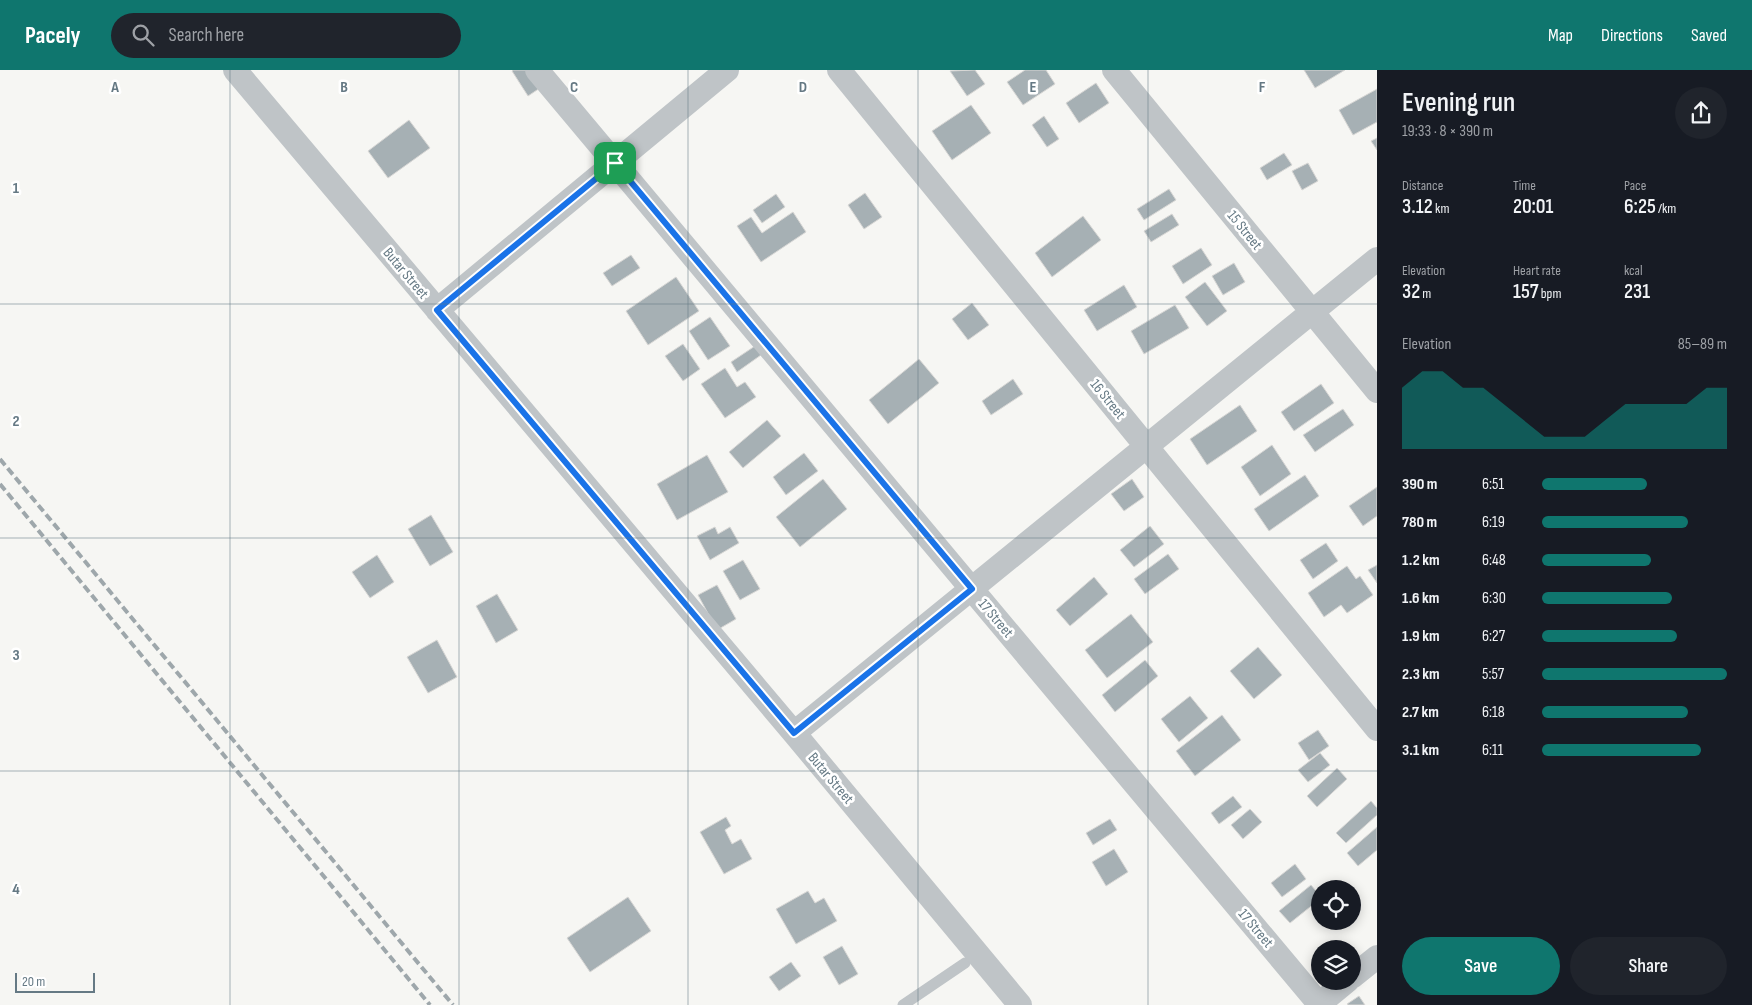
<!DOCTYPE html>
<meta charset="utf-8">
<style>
body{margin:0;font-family:"Sofia Sans Condensed",sans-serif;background:#20242c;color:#f1f3f6;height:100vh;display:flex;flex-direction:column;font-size:19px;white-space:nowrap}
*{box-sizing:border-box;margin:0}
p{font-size:16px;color:#9ea1a6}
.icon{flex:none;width:28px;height:28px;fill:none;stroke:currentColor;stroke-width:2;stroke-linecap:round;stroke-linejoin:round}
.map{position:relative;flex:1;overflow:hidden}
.details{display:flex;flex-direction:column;background:#171b24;width:375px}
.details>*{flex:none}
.controls{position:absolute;left:1311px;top:810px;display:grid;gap:10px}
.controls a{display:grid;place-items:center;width:50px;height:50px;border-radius:50%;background:#171b24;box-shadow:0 2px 12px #0003;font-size:25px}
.scale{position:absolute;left:15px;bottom:12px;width:80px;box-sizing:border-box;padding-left:5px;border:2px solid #657984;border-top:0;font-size:14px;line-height:18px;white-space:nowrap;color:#657984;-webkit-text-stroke:4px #fff;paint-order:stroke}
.pin{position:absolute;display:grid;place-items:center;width:42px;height:42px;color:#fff;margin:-21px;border-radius:10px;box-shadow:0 2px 8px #0006}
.round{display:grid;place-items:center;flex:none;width:52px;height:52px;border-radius:26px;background:#20242c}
.overview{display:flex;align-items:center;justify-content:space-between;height:85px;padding:0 25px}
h1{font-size:28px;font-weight:600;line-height:38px}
.stats{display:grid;grid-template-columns:repeat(3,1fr);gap:8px;height:85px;padding:5px 25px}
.stats div{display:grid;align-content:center}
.stats b{font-size:21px;font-weight:600}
.stats small{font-size:14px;font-weight:400}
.stats p{font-size:14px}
.chart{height:140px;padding:10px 25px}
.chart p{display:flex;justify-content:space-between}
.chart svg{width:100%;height:90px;margin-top:5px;fill:#0f766e;opacity:.7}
.action{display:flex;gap:10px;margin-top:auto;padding:10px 25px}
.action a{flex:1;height:58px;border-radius:30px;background:#0f766e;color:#fff;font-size:20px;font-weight:600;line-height:58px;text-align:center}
.action a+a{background:#20242c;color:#f1f3f6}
ul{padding:0 25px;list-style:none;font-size:16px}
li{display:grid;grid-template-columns:80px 60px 1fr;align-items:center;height:38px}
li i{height:12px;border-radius:6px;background:#0f766e}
header{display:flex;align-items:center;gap:30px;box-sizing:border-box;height:70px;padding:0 25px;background:#0f766e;color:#fff}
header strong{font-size:24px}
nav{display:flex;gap:28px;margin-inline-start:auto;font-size:18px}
.search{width:350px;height:45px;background:#20242c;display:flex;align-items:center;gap:12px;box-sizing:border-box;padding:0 18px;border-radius:28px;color:#9ea1a6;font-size:19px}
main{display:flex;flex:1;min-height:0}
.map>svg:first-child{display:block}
.building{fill:#a6b0b4;stroke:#d8d7d5}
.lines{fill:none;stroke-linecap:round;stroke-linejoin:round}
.service{stroke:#bfc4c7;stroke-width:11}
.minor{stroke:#bfc4c7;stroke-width:24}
.rail{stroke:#9ea7ab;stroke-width:4;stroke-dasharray:8 4;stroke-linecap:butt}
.route-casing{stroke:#fff;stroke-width:10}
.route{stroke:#1a73e8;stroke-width:6}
.grid{fill:none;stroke:#657984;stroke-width:1;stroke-opacity:0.55}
.labels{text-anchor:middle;stroke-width:5;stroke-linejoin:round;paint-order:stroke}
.street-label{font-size:15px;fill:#657984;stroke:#fff}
.grid-label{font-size:16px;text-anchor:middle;font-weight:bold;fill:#657984;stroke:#fff;stroke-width:5;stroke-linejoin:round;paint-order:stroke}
</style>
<header>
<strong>Pacely</strong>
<div class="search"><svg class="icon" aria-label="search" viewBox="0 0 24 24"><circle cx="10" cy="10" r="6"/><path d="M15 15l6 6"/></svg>Search here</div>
<nav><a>Map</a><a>Directions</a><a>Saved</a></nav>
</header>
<main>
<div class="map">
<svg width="1377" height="935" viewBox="0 0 1377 935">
<rect width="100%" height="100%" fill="#f6f6f3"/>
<path class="building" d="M513,0H528L540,18L528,26L512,1Z
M975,0L985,14L967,26L950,1Z
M1025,0H1046L1055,14L1023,35L1007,12Z
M1304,0H1345L1315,18Z
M1096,13L1109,33L1079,53L1066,33Z
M1377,19V52L1353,65L1339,40Z
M971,35L991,63L952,90L932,61Z
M1044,46L1059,69L1047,77L1032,55Z
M409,50L430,78L388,108L368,81Z
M1377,68V80L1371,71Z
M1284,83L1292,95L1267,110L1260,98Z
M1308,93L1318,111L1302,120L1292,101Z
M1169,119L1176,130L1144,150L1137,139Z
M865,123L882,147L864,159L848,135Z
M776,124L785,137L762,153L753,140Z
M793,142L806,162L761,192L737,156L751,147L762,163Z
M1172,144L1179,155L1151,172L1144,161Z
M1083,146L1101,170L1052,207L1035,183Z
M1201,178L1212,195L1183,214L1172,196Z
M631,185L640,198L612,216L603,203Z
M1234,193L1245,212L1223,225L1212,206Z
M676,207L699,241L648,275L626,241Z
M1205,212L1227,241L1207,256L1185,227Z
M1124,215L1137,237L1097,261L1084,240Z
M972,233L989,255L968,270L952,249Z
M1175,235L1189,258L1144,284L1131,261Z
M710,247L730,276L708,290L689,261Z
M683,274L700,299L683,311L665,286Z
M755,276L761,285L737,302L731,292Z
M919,289L939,313L888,354L869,330Z
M725,298L737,317L745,312L756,327L725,348L701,314Z
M1013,309L1023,324L991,345L982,331Z
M1321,314L1334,333L1294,361L1281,342Z
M1240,335L1257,361L1207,395L1190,369Z
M1343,339L1354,355L1315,382L1303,365Z
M767,350L781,366L743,398L729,382Z
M1272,375L1291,404L1260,426L1241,397Z
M804,383L818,401L786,425L773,407Z
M707,385L728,422L677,450L657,414Z
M1305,405L1319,426L1269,461L1254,439Z
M823,409L847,439L800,477L776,447Z
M1132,409L1144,427L1124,441L1111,424Z
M1377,417V446L1363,456L1349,436Z
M431,445L453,482L430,496L408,459Z
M1150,456L1164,474L1134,497L1120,480Z
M715,457L718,464L730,457L739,473L710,490L697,466Z
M1326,473L1338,491L1313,509L1300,490Z
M1168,484L1179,499L1145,524L1134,509Z
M377,485L394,512L370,528L352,502Z
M743,490L760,519L740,530L723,501Z
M1377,495V513L1368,500Z
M1347,496L1356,509L1360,506L1373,525L1347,543L1341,535L1324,547L1308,523Z
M1094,507L1108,524L1070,556L1056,540Z
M717,515L736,549L717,560L698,525Z
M497,524L518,560L496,573L476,536Z
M1131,544L1153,572L1107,608L1085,580Z
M437,570L457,607L428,623L407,587Z
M1258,577L1282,605L1254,629L1230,601Z
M1145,590L1158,606L1115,642L1102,625Z
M1190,626L1208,648L1179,672L1161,649Z
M1222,645L1241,670L1195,706L1176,681Z
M1318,660L1329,676L1309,690L1298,673Z
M1320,683L1330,695L1308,712L1298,700Z
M1337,698L1347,709L1317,737L1307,726Z
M1233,726L1242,737L1219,754L1211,743Z
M1371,731L1377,738V745L1346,773L1336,763Z
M1250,739L1262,752L1243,769L1231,755Z
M726,747L731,756L725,760L732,774L741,769L752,789L724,804L700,762Z
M1110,749L1117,760L1093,775L1086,763Z
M1377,757V780L1358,796L1347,783Z
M1114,779L1128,802L1106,816L1092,792Z
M1295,794L1306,809L1282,827L1271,813Z
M1311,815L1320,826V829L1290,853L1279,841Z
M808,821L815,833L824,828L837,851L796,874L776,839Z
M628,827L651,861L590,902L567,868Z
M842,876L858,904L839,915L823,887Z
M791,892L801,906L779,921L769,907Z
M1359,926L1365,935H1348L1347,934Z"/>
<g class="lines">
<path class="service" d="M903,935L965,893"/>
<path class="minor" d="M235,0L794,663L1020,935
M537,0L1320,935
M839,0L1377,659
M1114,0L1377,321
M437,240L727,0
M794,663L1377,189
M1352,907L1377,887
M1318,935L1347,911"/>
<path class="rail" d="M0,389L453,935
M0,414L430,935"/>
</g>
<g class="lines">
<g class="route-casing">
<path id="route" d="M615,93L972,519L794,663L437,240Z"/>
</g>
<use href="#route" class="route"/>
</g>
<path class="grid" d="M230,0V935M459,0V935M688,0V935M918,0V935M1148,0V935M0,234H1377M0,468H1377M0,701H1377"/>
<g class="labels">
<g class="street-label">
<text transform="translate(1245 160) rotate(51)" y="5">15 Street</text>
<text transform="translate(406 203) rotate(50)" y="5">Butar Street</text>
<text transform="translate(1108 329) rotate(51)" y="5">16 Street</text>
<text transform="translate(996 548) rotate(50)" y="5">17 Street</text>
<text transform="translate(831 708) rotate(50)" y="5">Butar Street</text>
<text transform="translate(1256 858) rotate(50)" y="5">17 Street</text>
</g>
</g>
<g class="grid-label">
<text x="115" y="22">A</text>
<text x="344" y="22">B</text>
<text x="574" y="22">C</text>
<text x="803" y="22">D</text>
<text x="1033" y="22">E</text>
<text x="1262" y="22">F</text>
<text x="16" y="123">1</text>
<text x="16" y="356">2</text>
<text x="16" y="590">3</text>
<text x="16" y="824">4</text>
</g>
</svg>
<div class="controls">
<a><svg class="icon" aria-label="locate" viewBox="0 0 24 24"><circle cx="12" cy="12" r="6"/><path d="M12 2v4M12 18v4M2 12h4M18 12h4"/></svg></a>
<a><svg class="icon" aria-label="layers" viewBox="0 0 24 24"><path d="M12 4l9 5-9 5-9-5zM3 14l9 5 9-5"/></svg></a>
</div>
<div class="scale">20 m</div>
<div class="pin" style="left:615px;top:93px;background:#1e9e55"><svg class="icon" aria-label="arrive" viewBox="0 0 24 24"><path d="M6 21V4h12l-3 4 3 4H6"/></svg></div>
</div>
<section class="details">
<div class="overview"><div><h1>Evening run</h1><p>19:33 · 8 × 390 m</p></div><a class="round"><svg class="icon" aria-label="share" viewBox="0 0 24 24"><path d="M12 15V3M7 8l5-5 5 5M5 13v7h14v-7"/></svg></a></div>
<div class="stats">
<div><p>Distance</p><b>3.12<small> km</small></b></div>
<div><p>Time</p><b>20:01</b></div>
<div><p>Pace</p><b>6:25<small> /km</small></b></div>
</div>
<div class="stats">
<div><p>Elevation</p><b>32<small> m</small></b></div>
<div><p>Heart rate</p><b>157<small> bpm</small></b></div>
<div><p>kcal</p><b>231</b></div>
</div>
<div class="chart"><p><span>Elevation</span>85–89 m</p>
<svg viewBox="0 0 160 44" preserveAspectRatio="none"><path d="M0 44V14L10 6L20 6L30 14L40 14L50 22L60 30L70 38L80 38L90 38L100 30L110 22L120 22L130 22L140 22L150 14L160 14V44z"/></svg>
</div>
<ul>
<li><b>390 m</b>6:51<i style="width:57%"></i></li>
<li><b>780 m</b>6:19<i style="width:79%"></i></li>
<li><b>1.2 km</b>6:48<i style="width:59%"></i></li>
<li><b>1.6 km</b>6:30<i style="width:70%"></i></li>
<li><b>1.9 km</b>6:27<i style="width:73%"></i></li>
<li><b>2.3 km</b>5:57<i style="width:100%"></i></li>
<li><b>2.7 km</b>6:18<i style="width:79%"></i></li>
<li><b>3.1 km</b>6:11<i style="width:86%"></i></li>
</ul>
<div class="action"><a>Save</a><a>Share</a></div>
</section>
</main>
